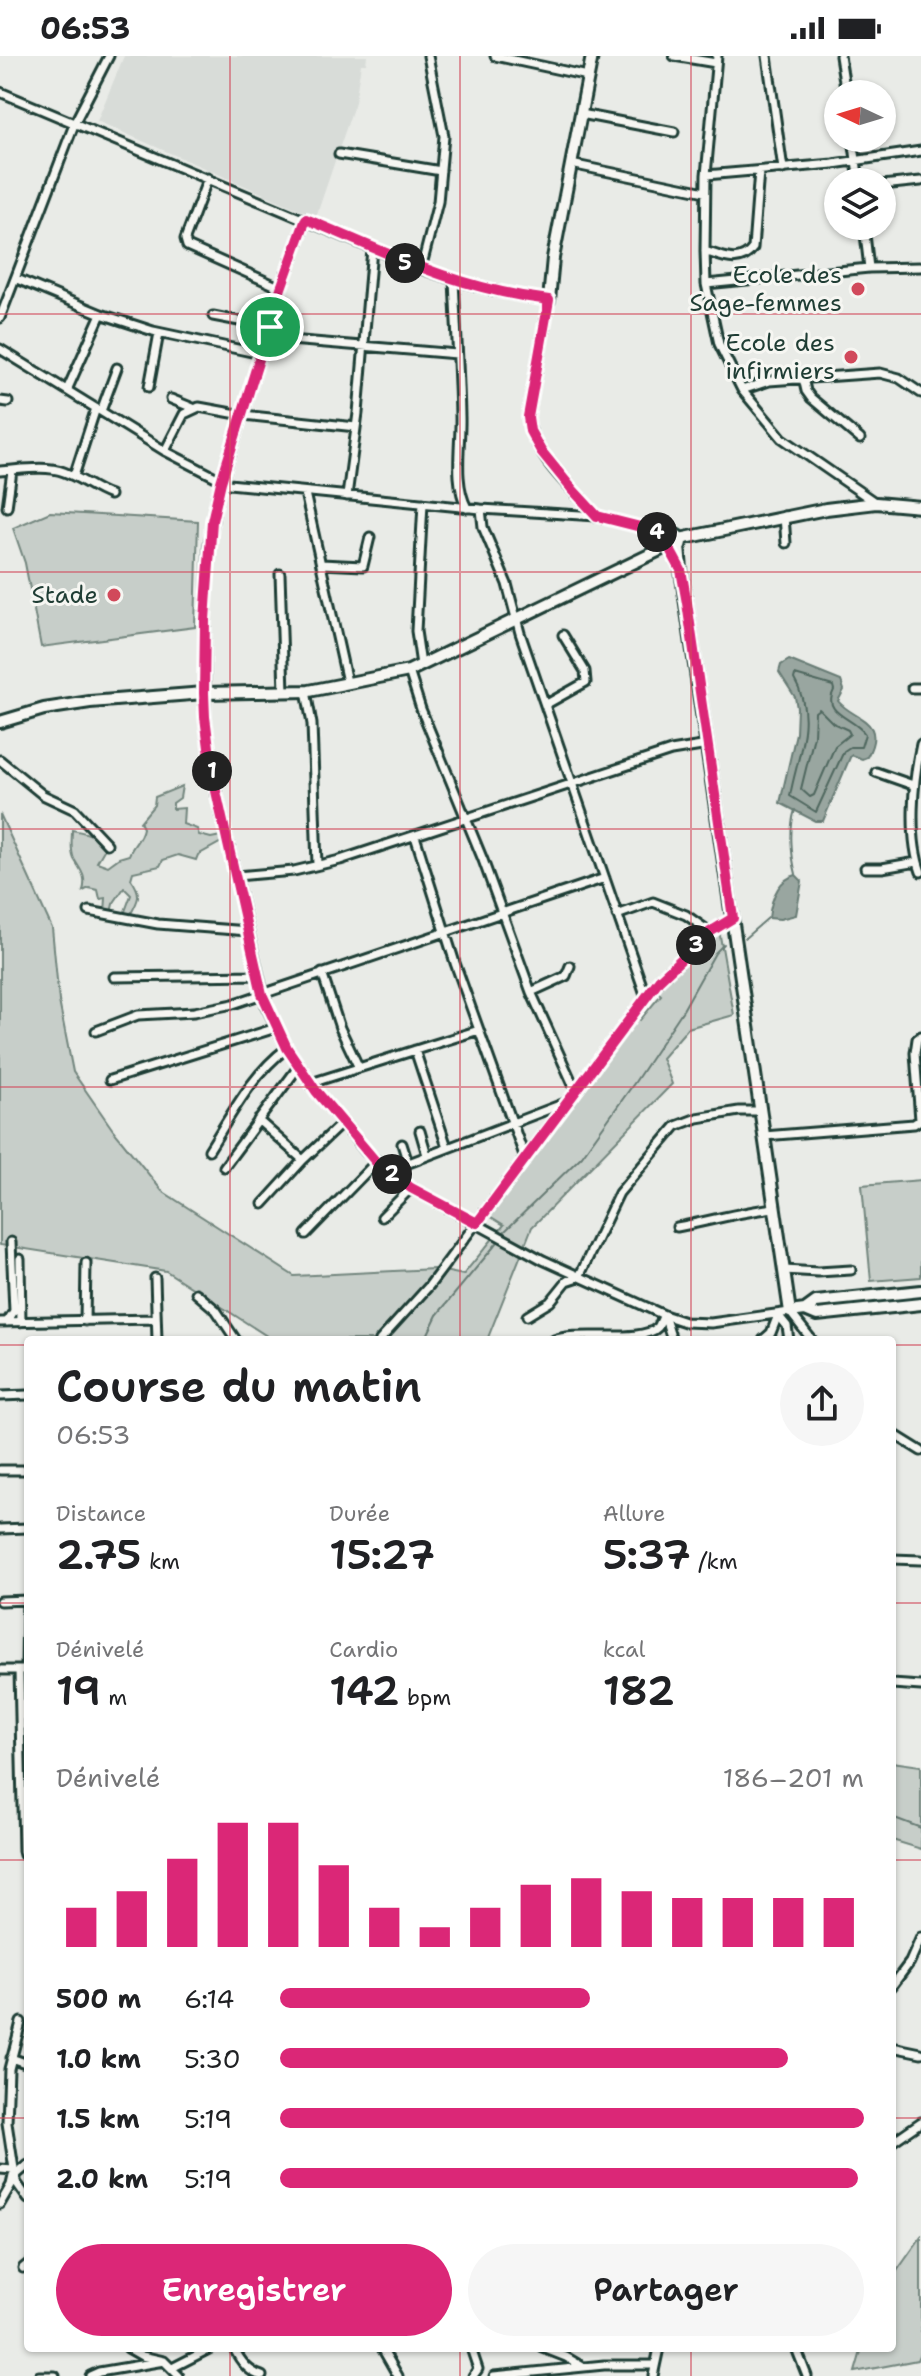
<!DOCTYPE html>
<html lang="fr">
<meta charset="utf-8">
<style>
body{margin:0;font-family:"Shantell Sans",sans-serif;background:#f6f6f6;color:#202124;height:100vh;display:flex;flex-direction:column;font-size:30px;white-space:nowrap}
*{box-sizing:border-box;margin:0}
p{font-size:26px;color:#757577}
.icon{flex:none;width:44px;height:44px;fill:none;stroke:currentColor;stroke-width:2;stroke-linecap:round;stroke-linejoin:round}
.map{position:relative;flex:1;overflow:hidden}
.details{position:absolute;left:24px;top:1280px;width:872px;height:1016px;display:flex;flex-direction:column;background:#fff;border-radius:8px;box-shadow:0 2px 6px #0004}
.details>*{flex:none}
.needle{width:52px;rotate:274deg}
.buttons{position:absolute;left:824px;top:24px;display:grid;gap:16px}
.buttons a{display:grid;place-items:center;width:72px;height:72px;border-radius:50%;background:#fff;box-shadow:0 2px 6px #0004;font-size:40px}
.pin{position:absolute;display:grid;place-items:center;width:68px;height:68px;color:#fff;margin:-34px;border:4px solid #fff;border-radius:50%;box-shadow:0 2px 8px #0007}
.km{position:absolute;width:40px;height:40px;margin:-20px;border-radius:50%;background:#222;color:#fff;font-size:22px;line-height:40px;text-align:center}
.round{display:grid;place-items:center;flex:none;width:84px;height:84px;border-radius:42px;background:#f6f6f6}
.summary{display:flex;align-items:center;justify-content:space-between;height:136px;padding:0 32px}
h1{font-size:44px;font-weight:600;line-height:60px}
.metrics{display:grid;grid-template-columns:repeat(3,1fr);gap:12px;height:136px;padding:8px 32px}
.metrics div{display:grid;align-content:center}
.metrics b{font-size:40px;font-weight:600}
.metrics small{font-size:22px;font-weight:400}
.metrics p{font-size:22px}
.chart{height:224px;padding:16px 32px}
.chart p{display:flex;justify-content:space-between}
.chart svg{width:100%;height:144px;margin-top:8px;stroke:#db2777;stroke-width:6}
.action{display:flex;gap:16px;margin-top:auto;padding:16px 32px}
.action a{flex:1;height:92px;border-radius:48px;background:#db2777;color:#fff;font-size:32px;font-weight:600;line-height:92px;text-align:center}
.action a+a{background:#f6f6f6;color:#202124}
ul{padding:0 32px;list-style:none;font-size:26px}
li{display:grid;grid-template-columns:128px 96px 1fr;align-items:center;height:60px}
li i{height:20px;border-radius:10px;background:#db2777}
.status{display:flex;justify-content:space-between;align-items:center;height:56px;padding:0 40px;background:#fff;direction:ltr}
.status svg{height:22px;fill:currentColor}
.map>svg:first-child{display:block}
.built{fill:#d8dcd8}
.green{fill:#c7cec9;stroke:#73867e;stroke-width:2}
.water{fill:#99a6a0;stroke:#687c75;stroke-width:2}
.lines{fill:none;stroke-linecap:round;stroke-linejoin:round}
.shore{stroke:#50675f;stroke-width:2}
.stream{stroke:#687c75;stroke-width:2}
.street-casing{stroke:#1f3d34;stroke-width:13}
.secondary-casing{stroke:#1f3d34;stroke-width:16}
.street{stroke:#f6f6f2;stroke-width:7}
.secondary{stroke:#f6f6f2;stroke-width:10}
.route-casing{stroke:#fff;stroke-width:16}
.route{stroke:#db2777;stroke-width:10}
.grid{fill:none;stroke:#d1495b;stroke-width:2;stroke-opacity:0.55}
.poi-dot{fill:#d1495b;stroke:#f6f6f2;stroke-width:3}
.labels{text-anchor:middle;stroke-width:6;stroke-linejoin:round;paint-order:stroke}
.poi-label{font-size:24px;fill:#1f3d34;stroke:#f6f6f2;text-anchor:end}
</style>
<div class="status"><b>06:53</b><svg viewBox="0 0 49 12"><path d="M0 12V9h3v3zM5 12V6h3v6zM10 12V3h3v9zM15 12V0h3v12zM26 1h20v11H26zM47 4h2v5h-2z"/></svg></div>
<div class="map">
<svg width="921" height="2320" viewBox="0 0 921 2320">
<rect width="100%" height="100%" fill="#e9ebe7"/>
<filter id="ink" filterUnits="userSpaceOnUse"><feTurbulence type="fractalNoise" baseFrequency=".0125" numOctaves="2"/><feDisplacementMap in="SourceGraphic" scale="16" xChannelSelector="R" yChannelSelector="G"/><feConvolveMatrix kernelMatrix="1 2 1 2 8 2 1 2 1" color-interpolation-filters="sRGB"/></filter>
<g filter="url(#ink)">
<path class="built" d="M124,0H367L366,8H361L355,46L316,161L97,65Z"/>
<path class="green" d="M50,456L198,465L195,571L41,591L25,507L13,472Z
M182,730L180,742L173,747V753L184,752L183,768L197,773L199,779L211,782L221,780L223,785L198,799L196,804L178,799L163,804L160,810L133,816L131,823C142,838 139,844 130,859L124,858L131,839L124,832L113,848L111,857H105L106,842L100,843L98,834L89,832L83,835C87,820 81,815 74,803C70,794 72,784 72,774C87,777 98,778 104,794L97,806L108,810L119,802L129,799C133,788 141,784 143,772L140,766L154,749L155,741Z
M0,758L52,872L59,945L73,1016L113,1074L162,1135L294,1220L434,1213L463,1219L504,1169L488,1159L635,961L640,964L661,939L657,935L719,874L734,959L688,972L662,1002L672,1028L532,1171L487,1284H273L166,1215L0,1189Z
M921,1124V1221L871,1225L862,1129Z
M892,1706L921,1710V1793L892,1784Z
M921,2181V2295L917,2304L855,2316L862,2292H892V2222Z"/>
<path class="water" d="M789,604L841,625L844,634L838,645C853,664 888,663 867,701L862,703L851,699L823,765H815L780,747L796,677L797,652L795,641L779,616L781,609Z
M796,819L802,825L796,859L780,863L769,862C771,844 777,824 796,819Z"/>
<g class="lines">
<path class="shore" d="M795,619L833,630L834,634C821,658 855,662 865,678L861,691H850L844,695L816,756L790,740C797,700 817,662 794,623Z
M819,653L833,667L848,674L850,678L835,690L814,739L810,741L801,733L814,680L815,656Z"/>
<path class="stream" d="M795,754C789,772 791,799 796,818
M745,882L768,862
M504,1176L582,1100L635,1026L683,954L715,897L724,888
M425,1284L437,1259L497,1187
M892,1761L921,1772"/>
<g class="street-casing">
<path id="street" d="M495,0L588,20
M674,0L716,7
M717,0L706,119L705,195L706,228L719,288L742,334L782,382L876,447
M767,0L783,113
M840,0L846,38
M0,36L421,213C463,228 505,239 549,244L528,361C532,399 572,433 597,460
M581,58L674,76
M853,82L859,126
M339,98L441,115
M571,108L705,136
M706,119L833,108L921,95
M208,122L185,183L187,190L281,232
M882,129L921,125
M306,163L281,232L217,441L209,488L205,564V661L213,722L266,950L287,992L316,1035L366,1096L411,1132L543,1204L664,1259L685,1266L711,1267L790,1256L812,1284
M864,170L869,212
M705,195C723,201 740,210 753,192L759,115
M421,213L438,146L444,80L428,0
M17,223L101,258L153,275L261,298
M454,224C456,270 459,315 460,360C461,389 453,426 467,452
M706,228L869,212L921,211
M213,260L270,271
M0,262L75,66L109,0
M266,282L457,298
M0,293L165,395L229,428L481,453L597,460L672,479
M803,322L806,335L811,342L860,383
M149,331L159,277
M67,334L101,258
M742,334L769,325L880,317L899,322L921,337
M171,343L193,352
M0,345L8,346
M101,355L117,312
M165,395L184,358L199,351L243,359L356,371
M0,415C20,414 45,409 64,416C81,422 93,433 110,439
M74,420L96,352
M305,437L347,626
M347,440L358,357L372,193
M7,451L12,415
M481,453L483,471L507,528L520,577L646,941
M784,460L786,487
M321,508L363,510L370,481
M280,518L284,636
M421,609L416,575L423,447
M409,615L421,653L483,804L531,936L575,1033
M912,632H921
M306,635L312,668L317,809
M545,649L586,626L585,615L563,579
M921,688C913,724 908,781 921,816
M0,704L43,739L75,754L107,788
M876,716L913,729
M415,780L455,907L525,1102
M865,812H882L917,806
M237,820L294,815L340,804L671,695L708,689
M89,855L158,868L248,875
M617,859L653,846L686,859L710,876
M322,917L340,972L359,1012
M114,921L258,919
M531,936L566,920L570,910
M96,975L138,959L194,956L233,948L605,822
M415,994L447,1091
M110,1024L276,972
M311,1027L479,974
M258,1064L303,1104
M420,1075L427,1099
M764,1080L914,1068L920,1064L915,997L917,983L921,980
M402,1088L408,1107
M209,1094C232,1058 252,1018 287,992
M224,1111L299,1010
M388,1115L565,1047
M263,1148L303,1104L342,1067
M382,1161L411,1132
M677,1171C711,1165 742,1155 775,1152
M306,1178L376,1106
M20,1203L21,1266
M784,1214L818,1216L851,1214
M155,1222L157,1284
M196,1237L216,1254L236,1284
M664,1259L672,1284
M778,1259L787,1270L789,1284
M527,1260L550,1246L567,1225L579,1221L619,1137L676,1070L697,1062L739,1055H761
M85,1265L86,1207
M0,1266L156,1263
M7,1266L14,1255L11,1186
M380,1284L429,1230L659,924L710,876L733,862
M554,1284C578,1274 642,1288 658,1271C659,1270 663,1260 664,1259
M763,1284L771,1277L778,1259
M0,1340L28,1339
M892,1377L921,1395
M0,1414H28
M0,1473L28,1472
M892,1503L921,1504
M0,1545L28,1544
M26,1613L27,1544
M0,1614H22
M19,1614L23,1795L24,1799L28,1801
M892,1628L921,1630
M892,1930L910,1906L921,1881
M21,1966L9,2013L7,2067L16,2126L28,2143
M892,1991L921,1997
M11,2002L28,2008
M892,2086L921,2066
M0,2113L13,2114
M16,2124V2119L28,2109
M0,2148L11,2129L13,2120
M23,2212L28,2208
M128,2292L142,2300L164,2305L179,2320
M234,2292C240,2305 248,2316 262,2320
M382,2292L398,2320
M471,2292L478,2313L473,2320
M543,2292L566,2301L583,2311
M796,2292L807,2320
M172,2312L211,2292
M39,2320H55
M90,2320L99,2316L164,2305
M494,2320L604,2309H654
M653,2320L659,2292"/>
</g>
<g class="secondary-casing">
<path id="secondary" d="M549,244L553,202L592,0
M667 486a7 7 0 1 1 14 0a7 7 0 1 1-14 0Z
M680,483L826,453L876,447L921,451
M679,490L681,514L790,1256L805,1254L816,1246L921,1235
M0,666L44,653L90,646L204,637L309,635L409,615L668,490
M805,1254L817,1259L921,1248"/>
</g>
<use href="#street" class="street"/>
<use href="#secondary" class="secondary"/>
</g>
</g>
<g class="lines" filter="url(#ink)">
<g class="route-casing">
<path id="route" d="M306,163C391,198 456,233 549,244L528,361L530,375L541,395L572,433L597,460L672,479L667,488L681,514L687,547L733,862L710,876L659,924L477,1167L411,1132L376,1106L316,1035L287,992L262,938L213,722L205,661L204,637L205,564L212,465L221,426L281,232Z"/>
</g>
<use href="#route" class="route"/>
</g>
<path class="grid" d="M230,0V1284M460,0V1284M691,0V1284M0,258H921M0,516H921M0,773H921M0,1031H921M0,1289H28M892,1289H921M0,1547H28M892,1547H921M0,1804H28M892,1804H921M0,2062H28M892,2062H921M230,2292V2320M460,2292V2320M691,2292V2320"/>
<g class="poi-dot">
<circle cx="858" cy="233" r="8"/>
<circle cx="851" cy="301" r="8"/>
<circle cx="114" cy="539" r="8"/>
</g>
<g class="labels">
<g class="poi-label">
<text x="842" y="227">Ecole des<tspan x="842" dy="28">Sage-femmes</tspan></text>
<text x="835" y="295">Ecole des<tspan x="835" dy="28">infirmiers</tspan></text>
<text x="98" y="547">Stade</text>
</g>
</g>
</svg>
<div class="buttons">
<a><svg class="needle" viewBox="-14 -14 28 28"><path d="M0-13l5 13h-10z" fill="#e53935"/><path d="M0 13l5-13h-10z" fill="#757577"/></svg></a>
<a><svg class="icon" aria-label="layers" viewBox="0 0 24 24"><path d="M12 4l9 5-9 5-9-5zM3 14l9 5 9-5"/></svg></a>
</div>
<div class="pin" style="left:270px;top:271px;background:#1e9e55"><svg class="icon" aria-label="arrive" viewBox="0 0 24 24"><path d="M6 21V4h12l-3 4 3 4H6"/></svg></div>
<b class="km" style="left:212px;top:715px">1</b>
<b class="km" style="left:392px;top:1118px">2</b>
<b class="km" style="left:696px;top:889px">3</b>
<b class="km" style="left:657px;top:476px">4</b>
<b class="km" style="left:405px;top:207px">5</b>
<section class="details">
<div class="summary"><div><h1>Course du matin</h1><p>06:53</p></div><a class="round"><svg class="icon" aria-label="share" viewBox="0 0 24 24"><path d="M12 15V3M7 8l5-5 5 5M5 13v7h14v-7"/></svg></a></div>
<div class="metrics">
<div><p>Distance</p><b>2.75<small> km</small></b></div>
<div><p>Durée</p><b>15:27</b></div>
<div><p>Allure</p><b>5:37<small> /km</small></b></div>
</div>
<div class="metrics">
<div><p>Dénivelé</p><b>19<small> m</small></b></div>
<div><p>Cardio</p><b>142<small> bpm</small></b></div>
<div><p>kcal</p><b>182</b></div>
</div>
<div class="chart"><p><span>Dénivelé</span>186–201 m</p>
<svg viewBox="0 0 160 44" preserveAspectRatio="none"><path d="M5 44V32M15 44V27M25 44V17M35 44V6M45 44V6M55 44V19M65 44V32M75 44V38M85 44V32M95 44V25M105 44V23M115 44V27M125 44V29M135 44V29M145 44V29M155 44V29"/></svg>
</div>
<ul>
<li><b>500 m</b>6:14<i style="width:53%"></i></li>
<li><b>1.0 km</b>5:30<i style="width:87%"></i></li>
<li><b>1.5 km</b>5:19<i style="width:100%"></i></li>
<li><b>2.0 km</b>5:19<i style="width:99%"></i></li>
</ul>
<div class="action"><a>Enregistrer</a><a>Partager</a></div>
</section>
</div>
